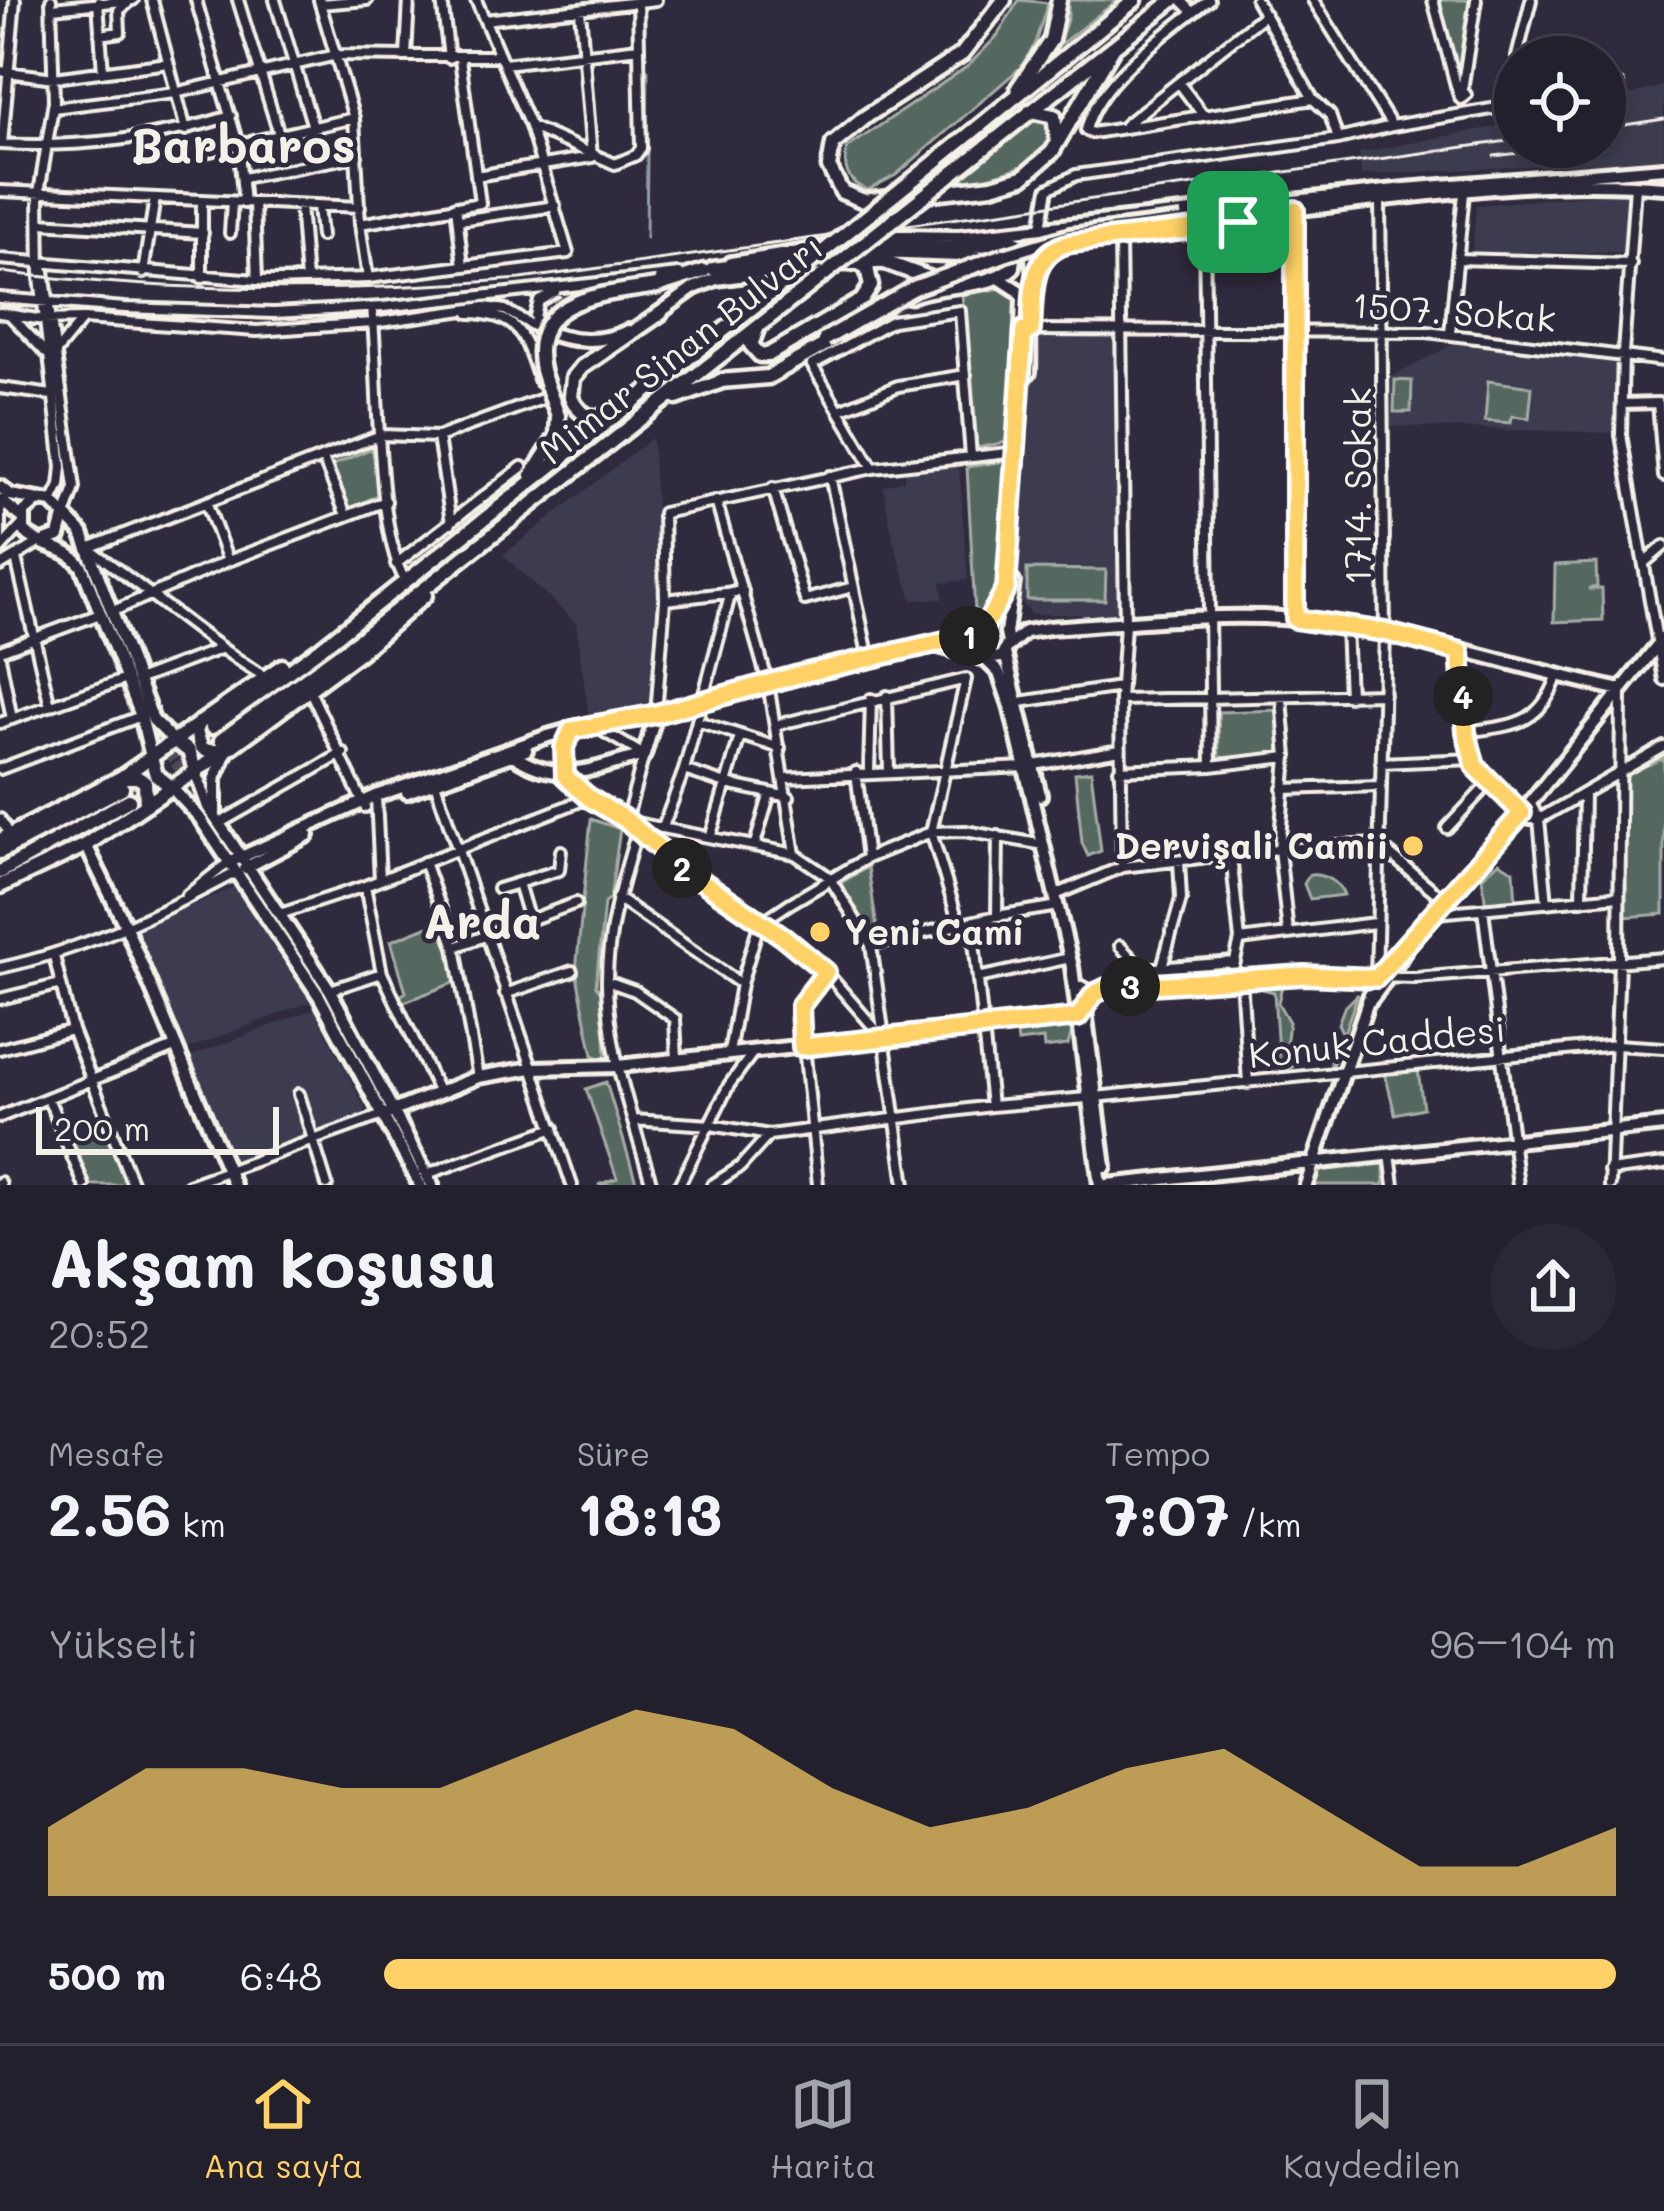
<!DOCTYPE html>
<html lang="tr">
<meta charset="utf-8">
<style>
body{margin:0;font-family:Mali,sans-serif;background:#2b2836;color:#f1f3f6;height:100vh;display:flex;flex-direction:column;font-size:45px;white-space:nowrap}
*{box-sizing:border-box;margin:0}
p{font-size:39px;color:#a3a3aa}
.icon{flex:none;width:66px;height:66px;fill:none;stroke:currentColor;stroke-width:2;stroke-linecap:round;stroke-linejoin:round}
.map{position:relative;height:1185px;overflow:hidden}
.side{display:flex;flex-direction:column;background:#23202e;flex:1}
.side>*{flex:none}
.tools{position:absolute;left:1494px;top:36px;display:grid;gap:24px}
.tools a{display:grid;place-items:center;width:132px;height:132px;border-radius:50%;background:#23202e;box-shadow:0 6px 18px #0003,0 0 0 3px #403e4a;font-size:60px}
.scale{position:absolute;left:36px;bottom:30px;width:243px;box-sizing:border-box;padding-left:12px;border:6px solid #f4f1e8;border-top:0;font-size:33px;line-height:42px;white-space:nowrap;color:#f4f1e8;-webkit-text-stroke:9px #2f2a3d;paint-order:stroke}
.pin{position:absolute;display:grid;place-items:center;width:102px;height:102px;color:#fff;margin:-51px;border-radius:24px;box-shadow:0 6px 18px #0006}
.km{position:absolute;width:60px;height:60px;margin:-30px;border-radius:50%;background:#222;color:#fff;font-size:33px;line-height:60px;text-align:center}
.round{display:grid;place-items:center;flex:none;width:126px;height:126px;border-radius:63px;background:#2b2836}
.overview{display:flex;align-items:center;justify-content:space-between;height:204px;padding:0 48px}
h1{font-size:66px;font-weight:700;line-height:90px}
.stats{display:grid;grid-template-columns:repeat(3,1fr);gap:18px;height:204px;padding:12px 48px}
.stats div{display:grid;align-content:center}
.stats b{font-size:60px;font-weight:700}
.stats small{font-size:33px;font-weight:400}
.stats p{font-size:33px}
.chart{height:336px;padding:24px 48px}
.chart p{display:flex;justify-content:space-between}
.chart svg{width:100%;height:216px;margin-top:12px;fill:#ffd166;opacity:.7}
ul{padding:0 48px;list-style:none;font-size:39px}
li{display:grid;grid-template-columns:192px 144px 1fr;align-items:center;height:90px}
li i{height:30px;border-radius:15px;background:#ffd166}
.menu{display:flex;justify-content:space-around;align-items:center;height:168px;border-top:3px solid #403e4a;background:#23202e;font-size:33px;color:#a3a3aa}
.menu a{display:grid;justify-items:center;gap:6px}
.menu .on{color:#ffd166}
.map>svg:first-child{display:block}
.built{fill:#3c3a50}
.green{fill:#556861;stroke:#a4aca4;stroke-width:3}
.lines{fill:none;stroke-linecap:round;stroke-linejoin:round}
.stream{stroke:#929fa7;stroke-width:3}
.highway-tunnel{stroke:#4d4857;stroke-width:12;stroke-dasharray:12 6;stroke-linecap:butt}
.minor-casing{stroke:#f4f1e8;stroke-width:16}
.major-casing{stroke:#f4f1e8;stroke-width:20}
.highway-casing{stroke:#f4f1e8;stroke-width:21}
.minor{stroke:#2f2a3d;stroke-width:8}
.major{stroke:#2f2a3d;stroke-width:10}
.highway{stroke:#2f2a3d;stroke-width:12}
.rail{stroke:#f4f1e8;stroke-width:3}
.major-bridge-casing{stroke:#f4f1e8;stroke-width:20;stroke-linecap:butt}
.highway-bridge-casing{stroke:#f4f1e8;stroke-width:21;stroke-linecap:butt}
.major-bridge{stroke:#2f2a3d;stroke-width:10}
.highway-bridge{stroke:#2f2a3d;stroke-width:12}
.route-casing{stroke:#fff;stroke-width:24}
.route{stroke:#ffd166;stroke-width:15}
.poi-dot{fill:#ffd166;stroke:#2f2a3d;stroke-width:4.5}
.labels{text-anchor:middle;stroke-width:9;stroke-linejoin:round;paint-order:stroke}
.street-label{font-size:36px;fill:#f4f1e8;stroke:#2f2a3d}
.poi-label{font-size:36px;font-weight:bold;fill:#f4f1e8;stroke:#2f2a3d;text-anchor:end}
.district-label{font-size:48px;font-weight:bold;fill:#f4f1e8;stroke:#2f2a3d}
</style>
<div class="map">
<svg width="1664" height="1185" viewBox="0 0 1664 1185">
<rect width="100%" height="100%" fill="#2f2a3d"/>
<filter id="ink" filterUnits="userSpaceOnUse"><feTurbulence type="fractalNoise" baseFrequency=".00833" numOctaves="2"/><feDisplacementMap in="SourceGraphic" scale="24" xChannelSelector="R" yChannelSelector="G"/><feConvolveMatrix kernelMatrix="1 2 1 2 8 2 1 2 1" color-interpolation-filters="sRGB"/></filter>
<g filter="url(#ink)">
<path class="built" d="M1664,86V159L1361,175L1359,153L1515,123V147H1605V101Z
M1612,193L1632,195L1627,252L1472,253L1476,205Z
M1033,334L1116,337L1118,614H1031L1022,603L1015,582Z
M1459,341L1618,356L1615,433L1389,426L1390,378Z
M652,438L662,600L652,701L589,719L576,623L503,555Z
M959,466L968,580L941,583L943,599L912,600L893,540L883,486L904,480V473Z
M236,886L274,934L315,1000L186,1050L138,929Z
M314,1009L366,1110L364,1114L318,1132L300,1090L294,1087L306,1136L243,1160L229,1157L189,1057Z"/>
<path class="green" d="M1019,0L1048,3L1034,46L1020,68L896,175L868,190C848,184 842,168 847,148L968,66L997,36Z
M1068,0H1118L1058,46L1068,17Z
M1440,0H1469L1457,77Z
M1037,118L1048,121C1062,166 988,178 957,182Z
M1002,288L1017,294L1018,303L1011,441L977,448L962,295Z
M1395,380L1412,381L1411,412H1394Z
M1488,381L1532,387L1529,418L1512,416L1511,423L1485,421Z
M372,448L380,494L350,509L333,465Z
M1005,461L997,588L980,615L975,613L967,467Z
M1596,563L1597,587L1588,589H1602L1603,620L1554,622L1555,565Z
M1027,569L1106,570L1105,600H1027Z
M1280,710L1281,756L1219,758L1218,712Z
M1664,758V914L1625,917L1626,775Z
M1091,771L1101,851L1088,856L1082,843L1075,773Z
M591,819L620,829L610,899L604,903L596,986L602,993L606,1055L600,1058L593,1055L576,971Z
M1499,862L1514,871L1516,903L1486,907L1482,877Z
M868,867L878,935L875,937L839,884Z
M1309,875C1322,873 1340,882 1344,895L1310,899L1304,884Z
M436,923L450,949L458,981L402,1003L399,997L406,992L391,941Z
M1262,979L1283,981L1278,1003L1289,1022L1285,1055L1294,1066L1284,1071L1279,1068L1274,992L1258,988Z
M1358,994L1331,1069L1330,1052L1343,1034L1338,1024L1344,1008Z
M1074,1023L1068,1045L1044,1048L1043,1039L1018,1042L1016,1029Z
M1418,1070L1423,1108L1395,1114L1385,1073Z
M606,1082L637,1185H598L617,1178L586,1089Z
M105,1130L127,1185H88L71,1143Z
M1384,1163V1185H1313L1317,1171Z"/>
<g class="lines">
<path class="stream" d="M646,238L648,70"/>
<path class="highway-tunnel" d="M122,788L212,727
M129,800L221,740"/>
<g class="minor-casing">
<path id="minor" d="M51,0L54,101L39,193L40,277L62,467L60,486L52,502
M152,0L186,130
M196,0L238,144L244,203
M238,0L279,134
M275,0L313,127
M319,0L354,118L360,224L368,278
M409,0L406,56H500
M442,0L449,58
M1181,0L1193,12
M1209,0C1169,31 1098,80 1086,130L1092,133L1313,99
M1256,0L1313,99L1330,115L1338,139
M1433,0L1458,93
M98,2L103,72
M320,4L367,0
M52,8L133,0
M485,20L656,0
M100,35L120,32L119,10L127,4
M1517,57L1531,0
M504,64L639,48
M0,71L54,78L168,63
M1179,83L1203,115
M1605,87L1618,85
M1462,90L1476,0
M1462,90L1466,95L1461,99L1458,93Z
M53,108L175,93L336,55L406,56
M1125,125L1265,14
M1392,126L1515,105
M531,127L615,164L636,155L641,148L638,0
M0,144C76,148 158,139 231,116
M2,144L15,0
M188,156L354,118
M476,176L592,157L580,10
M243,178L357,156
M1635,186L1623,353L1621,435L1664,680
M0,191L360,207
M202,201V278
M254,203L257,280
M300,205L306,280
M318,206L321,236
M456,206L463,266
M1295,210L1296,619
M460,220L555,206
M40,223L203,233
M360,224L480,203L460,59
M1041,227L1048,189L1076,175L1338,139L1392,126L1313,0
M1204,228L1211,766
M230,233L232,202
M1120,238L1125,624L1120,700L1122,867
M0,259L270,281L368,278L568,253L530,126L476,0
M1457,259L1631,264
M44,271L75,488L65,516
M143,273L155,198
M0,298L125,308L274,313L383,307L679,274
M372,308C379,372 375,531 405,580
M0,313L44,320L83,319L257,331L373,323L485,307L505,310L539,329
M469,313C522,314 524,337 540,382
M11,316L46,353
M539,329L535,316L539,301L555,292
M1026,330L1427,332L1664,361
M1450,333L1464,193
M55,353L82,320
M0,388L52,395
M1622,404L1658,403L1664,476
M840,410L898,386L966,375
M438,437L451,523
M323,459L346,515
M873,468L812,365L892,321L960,311L971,457
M830,476L869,659
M773,488L805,600L853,587
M716,501L768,683L795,854
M207,504L228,561
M0,509V537
M88,548L381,435L438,437L545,398
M88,548C148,590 203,639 265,677
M0,549L22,525
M16,558L50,706
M1644,563L1664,546
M396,564L522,467
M0,566L40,542
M665,600L743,591
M111,612L228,561L386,501
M1346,626L1349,696
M0,651L100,614
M1460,652L1466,732L1476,766L1522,813
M0,657L12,719
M137,680L220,649
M310,691L365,807
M887,696L889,771
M1282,699L1287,757L1279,849L1288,933
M1120,700L1384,694
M1020,702L1120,687
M656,714L665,600L663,513L873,468L1017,452
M697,721L780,748
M0,723L126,679
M591,724L644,755L626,821
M776,725L966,679L931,832
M572,730L564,747L565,776L680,866L785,938L826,972L884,1039
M1466,732C1512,725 1540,726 1557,677
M1381,763L1473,759
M1034,765L1120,750
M0,769L141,716
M684,770L726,784L789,797
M1119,770L1211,766L1287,757
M856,772L867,858
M869,772L871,699
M785,778L1026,767
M435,783L572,1185
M1283,789L1380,786
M376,796L380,880
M1530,803L1539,819L1547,903
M0,819L6,828
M1530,819H1539L1664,747
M626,821L795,854L829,877L871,945L905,1185
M220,823L343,753
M663,827L684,770L731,592
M1447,828L1491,781
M637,831C622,881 606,933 607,985C609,1054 633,1120 652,1185
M931,832L959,924
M711,835L740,736
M755,844L770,793
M1379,845L1446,901
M1231,855L1240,940L1233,969L1241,978L1248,1083
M424,862L455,947L478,1077
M365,886L382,973L438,1091
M498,889L518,883
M1060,893L1122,867L1279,849L1377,844
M186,896L228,863
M617,898L741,984
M1582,900L1584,794
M1483,909L1518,1185
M1436,913L1619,896
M280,914L365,886L588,798
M997,916L998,836
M529,920L518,883L559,870L561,851
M972,922L991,1106
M1240,940L1375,923
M871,945L997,916L1058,906
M1120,946L1142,969L1235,962
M455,947L576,903
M54,956L72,1030L133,1185
M1162,967L1181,899L1179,861
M0,968C83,950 161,913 235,873
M978,978L1070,958
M1376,978L1385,632L1380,200
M607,981L635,991L675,1019L677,1059
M1081,986L1088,990L1304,975L1415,978L1664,958
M330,990L382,973
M505,994L572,971
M0,999L61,984
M0,1049L72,1030
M729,1053L741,984L759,924L789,904L867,858L931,832L965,831L1044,845
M299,1094L327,1185
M1095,1097L1616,1045L1664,1048
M48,1098L84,1185
M0,1117L177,1046
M633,1120L711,1125L769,1135L991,1106L1087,1098
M1390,1154L1394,1185
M1609,1171L1664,1164
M427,1174L554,1128
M0,1182L1,1185
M188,1185L383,1115
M679,1185L729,1085L754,1051
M712,1185L740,1167L768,1136
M818,1185L800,1006L826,972
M1610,1185L1619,963L1621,690"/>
</g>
<g class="major-casing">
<path id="major" d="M1273,212C1401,198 1535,176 1664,187
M1182,221L1230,216
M731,263L899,236L959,237L1405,189L1664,168
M655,316L694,288L716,279L837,263L878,253L989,257
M539,329C569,342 598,345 628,331
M1029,372C1031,330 1020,254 1071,243L1204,228L1276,212
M0,487L10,495L52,502L82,533L153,720L173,740
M0,500L22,517
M37,501L24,512V531C41,549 67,545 82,567L141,716L151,757
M43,542L59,536L64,517
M975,635V649L999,673L1010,705L1072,967L1100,1185
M939,646L986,659L1001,657L1008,643L1006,633L1013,582
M1009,646L1025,632L1049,628C1131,623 1215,612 1297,619C1407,629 1513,667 1621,690
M1005,653L1040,795
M513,755C560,787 594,768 644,755L656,714
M195,770L208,807L330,990L432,1185
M170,786L199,817L319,996L420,1185
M407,792L526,750
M215,813V778L227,750
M86,845L126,927L234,1185
M228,863L376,796L548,736L591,724L656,714L798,675L975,635L985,626L1006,589L1018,438L1023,298L1019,291L999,278
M245,868L308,835
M1083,995L1105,1167
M1370,1001C1378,991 1403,956 1406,947L1512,825L1664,637
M383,1115L478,1077L532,1068L618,1066L1078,1017
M1107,1185L1664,1125
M1306,1185L1370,995"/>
</g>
<g class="highway-casing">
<path id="highway" d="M1004,0L962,54L867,116L833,144L829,167L842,192L864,201L992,186L1023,177L1052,152L1113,48
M1018,88L1051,40L1059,0
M1030,111L1054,116L1057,139
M953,173L1173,0
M914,179L1135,0
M856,261L885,262L934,280
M713,269L894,245L956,248L1013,241L1032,250L1035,273
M657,286L704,271
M910,296C941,282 988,290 1013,267V253L1003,245H989
M757,329L751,345L760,355H768L862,300L871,286L867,268L859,263H837
M720,381L768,377L835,339
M677,398L725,380
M614,413C594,421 580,418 571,397L573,378L582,367L661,313
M532,475L557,436L558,416
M199,723L196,731L201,747L207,751H226
M212,727L321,648L790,278
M173,740L189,751L195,770
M221,740L364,636L825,274
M151,757L156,775L170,786
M124,777H137L145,782L146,804
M0,840L122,777L282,666
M0,852L122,788
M0,872L129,800
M0,886L86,845L227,750L360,652L425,595"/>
</g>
<use href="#minor" class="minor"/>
<use href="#major" class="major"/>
<use href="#highway" class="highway"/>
<path class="rail" d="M1605,128L1664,119
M1494,156L1572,147
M0,272C173,293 348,293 521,279L1515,140"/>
<g class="major-bridge-casing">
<path id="major-bridge" d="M1004,255L1070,235L1182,221"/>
</g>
<g class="highway-bridge-casing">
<path id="highway-bridge" d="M825,274L953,173
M790,278L914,179
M825,339L914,288L1004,255
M558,416C553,401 546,385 542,370C526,296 608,294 657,286"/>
</g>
<use href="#major-bridge" class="major-bridge"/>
<use href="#highway-bridge" class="highway-bridge"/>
</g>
</g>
<g class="lines" filter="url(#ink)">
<g class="route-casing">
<path id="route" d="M1295,210V619L1385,632L1460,652L1466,732L1475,766L1522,813L1376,978L1304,975L1106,988L1094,994L1078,1017L802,1047L800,1006L826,972L785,938L680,866L626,820L589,798L565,776L564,747L572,730L656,714L798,675L975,634L985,626L1006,589L1024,330H1031C1034,295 1028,252 1071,243L1204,228Z"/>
</g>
<use href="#route" class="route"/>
</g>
<g class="poi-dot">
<circle cx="1413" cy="846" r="12"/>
<circle cx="820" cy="932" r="12"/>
</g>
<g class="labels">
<g class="street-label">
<text transform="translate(1454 312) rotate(4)" y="13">1507. Sokak</text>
<text transform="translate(681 349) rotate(-38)" y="13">Mimar Sinan Bulvarı</text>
<text transform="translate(1358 486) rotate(-90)" y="13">1714. Sokak</text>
<text transform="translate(1377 1042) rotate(-6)" y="13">Konuk Caddesi</text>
</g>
<g class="poi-label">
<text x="1389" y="859">Dervişali Camii</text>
<text x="844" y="945" text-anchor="start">Yeni Cami</text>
</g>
<g class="district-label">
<text x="243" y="163">Barbaros</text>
<text x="482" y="939">Arda</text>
</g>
</g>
</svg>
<div class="tools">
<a><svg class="icon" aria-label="locate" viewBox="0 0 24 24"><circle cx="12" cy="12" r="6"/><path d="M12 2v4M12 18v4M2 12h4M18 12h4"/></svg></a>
</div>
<div class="scale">200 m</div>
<div class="pin" style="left:1238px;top:222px;background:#1e9e55"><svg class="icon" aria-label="arrive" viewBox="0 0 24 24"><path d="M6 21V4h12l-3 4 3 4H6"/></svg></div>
<b class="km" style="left:969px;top:636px">1</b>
<b class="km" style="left:682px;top:868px">2</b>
<b class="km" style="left:1130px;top:986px">3</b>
<b class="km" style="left:1463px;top:696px">4</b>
</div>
<section class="side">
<div class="overview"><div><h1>Akşam koşusu</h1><p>20:52</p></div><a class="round"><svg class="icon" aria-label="share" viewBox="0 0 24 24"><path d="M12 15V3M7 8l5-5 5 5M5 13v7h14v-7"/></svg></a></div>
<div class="stats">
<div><p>Mesafe</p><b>2.56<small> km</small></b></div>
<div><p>Süre</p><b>18:13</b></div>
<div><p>Tempo</p><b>7:07<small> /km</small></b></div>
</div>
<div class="chart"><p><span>Yükselti</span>96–104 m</p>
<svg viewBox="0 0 160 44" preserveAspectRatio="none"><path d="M0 44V30L10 18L20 18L30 22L40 22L50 14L60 6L70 10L80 22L90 30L100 26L110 18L120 14L130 26L140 38L150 38L160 30V44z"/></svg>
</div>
<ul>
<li><b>500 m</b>6:48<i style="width:100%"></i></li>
</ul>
</section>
<nav class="menu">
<a class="on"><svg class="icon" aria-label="home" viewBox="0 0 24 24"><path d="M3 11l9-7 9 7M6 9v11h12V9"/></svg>Ana sayfa</a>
<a><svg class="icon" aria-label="map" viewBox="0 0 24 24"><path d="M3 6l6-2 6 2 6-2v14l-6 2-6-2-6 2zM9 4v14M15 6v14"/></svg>Harita</a>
<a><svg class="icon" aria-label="saved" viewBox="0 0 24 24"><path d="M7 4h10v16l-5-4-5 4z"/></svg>Kaydedilen</a>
</nav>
